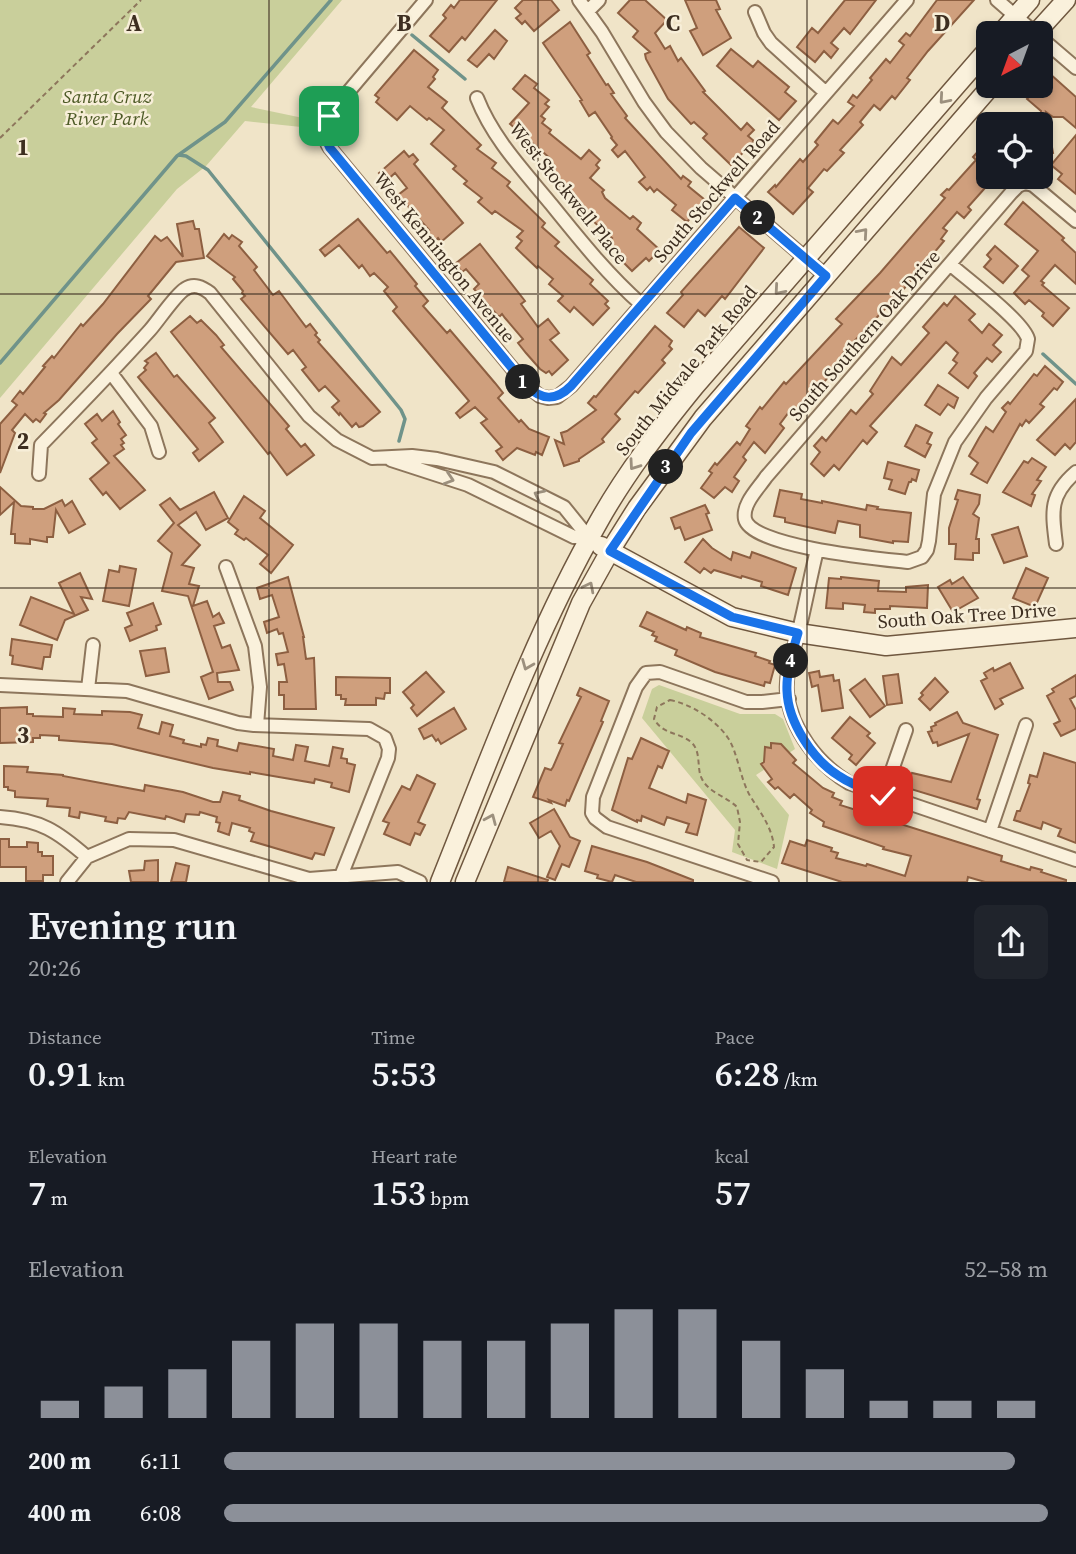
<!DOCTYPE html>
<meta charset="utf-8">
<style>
body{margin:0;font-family:"Source Serif 4",serif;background:#20242c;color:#f1f3f6;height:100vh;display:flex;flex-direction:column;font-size:26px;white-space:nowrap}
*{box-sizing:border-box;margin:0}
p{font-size:23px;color:#9ea1a6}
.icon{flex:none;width:38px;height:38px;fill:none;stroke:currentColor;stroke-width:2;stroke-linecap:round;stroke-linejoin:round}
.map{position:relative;height:882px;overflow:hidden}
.side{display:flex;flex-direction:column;background:#171b24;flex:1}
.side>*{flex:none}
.needle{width:46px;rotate:221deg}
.buttons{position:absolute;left:976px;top:21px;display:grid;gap:14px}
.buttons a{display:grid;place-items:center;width:77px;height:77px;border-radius:10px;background:#171b24;box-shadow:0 4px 10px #0003;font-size:35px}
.pin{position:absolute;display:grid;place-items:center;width:60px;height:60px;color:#fff;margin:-30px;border-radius:14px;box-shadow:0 4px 10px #0006}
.km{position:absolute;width:35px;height:35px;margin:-18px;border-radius:50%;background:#222;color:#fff;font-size:19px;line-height:35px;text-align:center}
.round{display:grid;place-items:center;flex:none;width:74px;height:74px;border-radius:10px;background:#20242c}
.overview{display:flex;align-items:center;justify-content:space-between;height:119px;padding:0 28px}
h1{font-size:38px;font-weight:600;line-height:52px}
.metrics{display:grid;grid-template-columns:repeat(3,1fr);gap:10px;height:119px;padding:7px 28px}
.metrics div{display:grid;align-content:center}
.metrics b{font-size:35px;font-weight:600}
.metrics small{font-size:19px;font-weight:400}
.metrics p{font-size:19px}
.chart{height:196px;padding:14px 28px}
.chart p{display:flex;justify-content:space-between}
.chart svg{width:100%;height:126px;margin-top:7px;stroke:#8c9099;stroke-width:6}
ul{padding:0 28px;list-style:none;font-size:23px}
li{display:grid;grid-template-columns:112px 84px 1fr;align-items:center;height:52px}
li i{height:18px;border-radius:9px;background:#8c9099}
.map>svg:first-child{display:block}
.green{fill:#c9cf9b}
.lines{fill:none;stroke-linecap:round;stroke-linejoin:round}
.stream{stroke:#6f938a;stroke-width:3.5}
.building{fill:#cf9f7d;stroke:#8d5f41;stroke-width:2}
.street-casing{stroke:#8d765c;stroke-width:16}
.secondary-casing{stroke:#6f573f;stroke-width:21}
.path{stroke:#8d765c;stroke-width:2;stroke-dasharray:5 3.5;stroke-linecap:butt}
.street{stroke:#faf1dc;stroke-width:12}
.secondary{stroke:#faf1dc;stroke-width:18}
.oneway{stroke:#9c907e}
.route-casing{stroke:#fff;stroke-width:14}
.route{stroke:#1a73e8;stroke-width:9}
.grid{fill:none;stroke:#3d2e20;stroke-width:2;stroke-opacity:0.55}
.labels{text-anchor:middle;stroke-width:5;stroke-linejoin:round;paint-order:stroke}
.park-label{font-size:19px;font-style:italic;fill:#4d5a26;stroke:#f7eed8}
.street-label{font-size:19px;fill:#3d2e20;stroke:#f7eed8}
.grid-label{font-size:23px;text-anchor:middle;font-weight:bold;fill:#3d2e20;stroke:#f7eed8;stroke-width:5;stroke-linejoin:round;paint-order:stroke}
</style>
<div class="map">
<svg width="1076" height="882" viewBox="0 0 1076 882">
<rect width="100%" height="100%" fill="#f0e4c8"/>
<path class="green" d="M0,0H342L251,107L303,118L301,127L245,121L206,166L177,189L0,398Z
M659,685L740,714H775L783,719L795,749L756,775L789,815L777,869L732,852L735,830L642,718L652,689Z"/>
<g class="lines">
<path class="stream" d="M412,35L465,79
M179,155L186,156L208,170L401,410L405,419L399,441
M1043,354L1076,384
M0,363L177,156L225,122L331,0"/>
</g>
<path class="building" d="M460,0H497L465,40L462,37L449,52L430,36L446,18L443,15L451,5L454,8Z
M523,0H551L559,10L534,31L525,21L522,24L516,18L521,14L515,8Z
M630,0H645L667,20L655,33L665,49L670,46L678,61L681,58L705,91L703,92L741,130L747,123L754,130L748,136L754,141L731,165L703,138L707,134L694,122L691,124L668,99L646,59L645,54L650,52L633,37L638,31L618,13Z
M685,0H716L720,9L716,10L731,38L703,55L690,31L697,28Z
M845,0H876L850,34L844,28L831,43L838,49L831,58L824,51L815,62L797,47L812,28L818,33Z
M937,0H974L928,51L907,78L910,80L895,99L892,96L880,110L874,105L860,122L863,125L840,150L844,153L827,171L824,169L808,188L813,192L793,214L768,192L775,185L776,187L800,159L803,162L818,145L815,142L833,120L838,124L854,106L848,102L853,95L857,98L872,80L870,78L886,59L890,63L904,45L899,41L906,33L910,36Z
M570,22L590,53L587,55L606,85L608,84L614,93L611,94L627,116L625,118L681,179L683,176L691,182L688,186L705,200L687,222L672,210L676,205L657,189L654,192L650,187L647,190L639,182L645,177L625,151L618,157L612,150L617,145L611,138L612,137L595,112L589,116L580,101L582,100L543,43Z
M495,30L507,41L494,59L489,54L477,67L468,60Z
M731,49L753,67L758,61L789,87L785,92L796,101L779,120L717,66Z
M414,50L438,70L433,77L435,79L428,87L447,102L442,108L481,145L477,149L496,163L492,168L510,182L507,186L545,223L542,227L559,242L555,246L593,280L590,284L608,301L605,304L609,308L593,325L574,307L570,312L558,301L563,296L549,284L553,279L538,266L537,268L516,248L522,241L517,237L523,231L495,211L492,214L478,202L482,198L464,184L467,181L453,169L456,166L431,144L444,130L429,118L427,120L410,106L397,120L376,102L379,98L375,95Z
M1049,73L1076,97V128L1063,117H1053L1046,112L1053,153L1045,155L1044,149H1041V111L1027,99L1038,86H1041V82Z
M525,75L537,84L534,88L549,100L545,104L549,107L541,116L545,119L542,123L551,130L549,133L581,159L589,150L600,160L596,165L599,168L590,178L604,190L602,192L605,198L630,219L633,216L641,223L637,229L660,250L649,261L646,258L632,271L623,262L626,259L608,242L612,238L593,221L595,219L577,203L578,201L559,185L562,182L544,167L551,159L510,124L529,103L513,89Z
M1076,135V194L1058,179L1062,174L1051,165Z
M989,139V177L993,179L968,207L971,210L964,218L957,212L943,228L947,231L941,239L944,241L902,291L843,353L846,356L824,382L797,412L792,408L780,424L784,428L765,453L754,442L743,457L746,460L734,477L739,481L732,492L725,487L714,498L701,488L712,473L709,471L715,463L717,465L737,442L740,445L750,429L746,426L760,407L762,409L784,382L786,384L842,324L836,319L880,273L945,198L941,195L947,189L949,190L976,160L973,157Z
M404,151L409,157L413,154L418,160L414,164L463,223L441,242L438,238L435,241L427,231L429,230L398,195L407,188L395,173L386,181L379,173Z
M1023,202L1064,238L1062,240L1076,253V284L1055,265L1041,281L1044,283L1042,285L1069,308L1053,326L1042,316L1044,313L1029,300L1025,304L1014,293L1029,276L1022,270L1038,251L1005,224Z
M358,219L387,253L390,251L417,284L415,286L428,301L423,306L447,333L450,330L495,383L503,393L498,398L519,422L521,420L529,429L549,437L542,455L536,452L535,455L517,448L503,460L496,451L502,447L481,423L487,419L475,407L460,418L456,413L469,401L393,311L397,307L384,291L388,287L374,273L370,276L362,265L359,268L339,245L325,256L320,250Z
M193,221L195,229H199L204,258L176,262L148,296L151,299L117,334L59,400L44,413L46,414L40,422L36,419L33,422L25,414L12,430L15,433L0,473V424L17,405L12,401L20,391L23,394L45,367L43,366L52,356L54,358L81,324L83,326L103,304L155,236L161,241L167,237L183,257L177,224Z
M739,227L764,248L725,299L722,296L705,316L698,310L684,327L667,313L683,295L681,292Z
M224,234L229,239L232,235L242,242L239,246L257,267L254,270L273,295L279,291L306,327L310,324L317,333L315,335L320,340L318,342L380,412L363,426L359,427L356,423L352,427L340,413L339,415L332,407L339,401L325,386L319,391L302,370L306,367L293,350L288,354L241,299L245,296L242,293L243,291L233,279L235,277L207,256Z
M480,244L525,301L521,304L538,327L548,319L559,333L550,340L568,360L552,375L549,371L546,373L540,369L526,353L518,343L523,339L505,318L502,314L499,317L474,289L479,284L466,269L462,272L455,264Z
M995,246L1018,266L1003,283L984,267L991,259L987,255Z
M955,296L975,314L969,320L982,333L989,324L1002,335L993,345L1001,352L992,362L987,358L974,373L977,376L968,388L949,373L957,363L953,360L958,353L946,342L870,426L877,432L867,444L863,440L839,470L834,465L824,476L811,464L820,452L814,446L822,437L826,441L851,410L856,414L873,394L870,391L892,357L901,365L929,333L923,327L944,303L947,306Z
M190,316L197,323L201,320L216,335L224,345L221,347L289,426L286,429L301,447L305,444L314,455L287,475L270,452L268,454L171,332Z
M655,326L672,341L669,346L672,349L662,360L665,363L638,393L635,391L615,414L620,419L602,439L604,442L579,459V461L564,466L555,440L564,444L561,433L567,431L596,410L588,403L594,396L596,397Z
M156,353L174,377L177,375L215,418L209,423L223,442L199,461L193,453L198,449L138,377L146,370L144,368L148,363L145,361Z
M1045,366L1063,382L1057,390L1054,388L1040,404L1044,407L1029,423L1026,420L1022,426L1020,424L987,483L971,474L978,463L969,456L979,438L986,427L993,432L1006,412L1002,408L1008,402L1010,404L1034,374L1037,376Z
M938,385L958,398L954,408L948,404L940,415L925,405Z
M1076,399V442L1070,449L1065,444L1055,455L1037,440Z
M113,411L120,422L118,424L126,435L121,439L124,443L121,445L124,449L114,456L145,490L120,509L106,492L103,495L90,479L109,463L92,443L97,439L85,424L97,414L102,421Z
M916,425L932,433L927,443L931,445L925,457L905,446Z
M1032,458L1046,467L1037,480L1041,481L1032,494L1035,495L1031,506L1003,492L1024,461L1028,463Z
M888,462L919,470L916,481L912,479L911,482H909L905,494L889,489L892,480L884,478Z
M0,487L21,506L33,507V509H44L62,500L65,506L72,501L85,524L69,533L56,510L53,537H47V542L30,539V544L15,543V534H11L14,502L0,515Z
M780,490L802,494L801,499L822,503V501L866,510L867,505L878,507L877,509L911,513L908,542L893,541V543L860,537V525L838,521L835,533L785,522V518L774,516Z
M958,490L980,495L979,504L973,514L979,518L976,539H979V553H973V560L955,559L956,544H949V528L958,500L955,499Z
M214,492L228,518L206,530L196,512L178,525L200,545L182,565L194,568L189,584L199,586L193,606L207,601L213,617L219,613L224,623L214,626L222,648L230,645L239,670L217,673L218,682H230L233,690L209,699L201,677L213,672L188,596L162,591L172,553L158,541L174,523L160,505L170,498L180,510Z
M244,496L265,511L260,518L293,545L271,573L260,564L268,555L246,538L244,540L235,534L238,530L228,522Z
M705,505L709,513L706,514L712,530L685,540L680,527L675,529L671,518Z
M1018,527L1027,556L1004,563L992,535Z
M703,539L712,548L731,560L733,552L750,558L752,552L796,568L788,595L761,586L762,582L742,576L741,578L714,570L711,573L704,568L700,573L685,562Z
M120,566L136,569L129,606L103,601L109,570L119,572Z
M1026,568L1048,578L1035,607L1013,598Z
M80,573L92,599L81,597L88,610L65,620L57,640L20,625L31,597L74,614L59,583Z
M288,577L304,637H303L306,659L314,658L316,709H284V695H279V682H287L284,664L278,665L276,654L288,652L283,633L279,634L277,629L267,633L264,622L279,617L272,595L260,599L257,588Z
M841,577L879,581L878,591L906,592V587L928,585L927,608L890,606V609H875V613L864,612L865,605L843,603V609L826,608L829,578L841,579Z
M963,577L978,598L953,612L938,587L950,580L952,584Z
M153,603L161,624L156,626L157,630L130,641L125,628L132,625L127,613Z
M647,612L686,630L687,627L701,633L700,637L756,653L755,656L770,661L769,663L775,665L770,683L765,682L764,686L715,672L675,655L677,650L655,641L657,637L652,635L654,632L640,626Z
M12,639L52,645L50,657H44L42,669L12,664L13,656L10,655Z
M165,648L169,672L146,676L140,651Z
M1010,663L1023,688L1000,699L1003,704L995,709L981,681L987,678L984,673L993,668L994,671Z
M819,671L820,677L833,675L834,681L839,680L843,708L822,711L818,685L812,687L809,673Z
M426,672L444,692L417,716L411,708L414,705L403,692Z
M898,674L902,703L887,705L883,676Z
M1076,675V696L1070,699L1076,710V729L1061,736L1054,724L1060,721L1047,696L1054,692L1052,689Z
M336,677L390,678V693H385L384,699L376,698V705H345L346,699H341V695H336Z
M935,678L948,692L930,710L919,699L923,695L921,693Z
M865,679L885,706L870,717L850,690Z
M580,688L609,701L601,721L603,722L569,801L567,800L565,806L549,800L551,803L533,797L545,768L551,770L553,767L563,744L559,743L581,697L577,695Z
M27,707V714H33V716L63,717V708L75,709L74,714L102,715V711L130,712L142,715L138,728L159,734L162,722L173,725L170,736L184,740L183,743L201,747V744L206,745L208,738L218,740L217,746L237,751L239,743L274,749L273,756L293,760L296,745L308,747L305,761L329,766L333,747L343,749L341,758L347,759V763L355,765L349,792L331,787L332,783L315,779L314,783L250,772V774L213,768L112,744L59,740V736L40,735V738H33V742L0,743V708Z
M454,708L466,729L441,744L438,739L436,741L432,735L424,739L419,729Z
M957,712L963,723L998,735L977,799L980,800L977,809L904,787L912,773L951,782L969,734L938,746L937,742L933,743L928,732L932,731L931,727L936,725L935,723Z
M850,717L870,733L867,736L875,743L856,765L849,759L852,755L832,738Z
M641,738L669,751L662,768L658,766L649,788L686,803L688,794L706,800L697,835L686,832L689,824L667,817L664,825L642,816L641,821L637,820V822L612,810L628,758L632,759Z
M771,743L781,744L796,760L793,763L823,788L834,793L832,797L842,801L840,805L1002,856L1001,861L1030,870L1031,867L1042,870L1041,872L1066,880V882H985L968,877L967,882H842L782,863L790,841L805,846L807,840L832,848L831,851L838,853L836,858L866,866L867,864L905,876L911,856L883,849L884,847L823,826L824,822L810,813L812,810L794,794L790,798L778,787L775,789L768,782L772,779L761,764L764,762L765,747L771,748Z
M1044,753L1076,763V843L1058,836L1061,829L1043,822L1041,829L1014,820L1017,811H1020L1030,784L1028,783L1030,775L1037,777Z
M4,766L28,767L27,772L63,775V776L144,791L145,785L183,792L213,802H220L223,792L240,796L239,800L271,811L334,828L324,855L315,853L312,859L251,841L254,833L249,831L250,828L232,823L229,835L218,831L220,823L216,822L217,817L200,812L199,815L186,814L184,822L166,816L165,819L129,812L125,819L118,818L117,823L105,821L106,817L80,812L79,818L69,816L70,808L47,806L48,799L15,797V791L8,790V787H4Z
M417,775L435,784L418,822L425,825L420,835L415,833L410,845L384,834L389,823L383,821L402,786L410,790Z
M554,809L570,837L580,841L569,867L562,864L555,880L547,877L560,846L551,831L539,838L530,823Z
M0,839H9V847H27V842L38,843V852H42V856H53V875H43V881H26V867H0Z
M592,846L647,862L693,880V882H636L615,875L612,882L597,878L598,875L585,871Z
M158,860V882H131L129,871L144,870L145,861Z
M176,863L189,866L186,882H171Z
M508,867L548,880L547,882H504Z"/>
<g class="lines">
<g class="street-casing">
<path id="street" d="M426,0L333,110C324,122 320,134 330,148L526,385L540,396L548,398
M579,0L602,32L644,102L666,132L701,168L826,276
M997,0L1035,33
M588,11L599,0
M755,12L764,33L771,43L826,93
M1041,38L1076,68
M477,98C493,139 524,171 551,204C580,240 608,275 642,305
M1025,183L1033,185L1076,221
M951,265C968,280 1023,321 1028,339
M111,373L151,426L159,452
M548,398L557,397L571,386L907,0
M391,460L468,485L574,537L589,538
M39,474L41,445C78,407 114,370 150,330C158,321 176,294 185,289C194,283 202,287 210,293L309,416L337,440L372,458L412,456L437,459L494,472L564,507L589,538
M1056,544C1052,512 1049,495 1076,472
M817,550C810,578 805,607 798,634C793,652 785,674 787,693C791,730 818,764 849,783L1076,860
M922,557L908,562C881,559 751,547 745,519C742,504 758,489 766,477L1011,193L1018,186L1025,183
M922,557L927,550L929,541L934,494L955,442L986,398L1026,351L1028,339
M226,567L255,646L260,687L257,725
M0,685L127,691L238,723L254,725L369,729L385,738
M88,689L93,645
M883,796L906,730
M592,813L593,797L636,687L646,673L660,672L746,702H762L789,699
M592,813L595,818L607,827L772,882
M0,817C41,820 57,831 87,857
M990,831L1026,725
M341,876L388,758L389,749L385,738
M67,882L87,857L129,839L174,840L309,879L398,872L420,882"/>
</g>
<g class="secondary-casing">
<path id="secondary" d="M1001,33L1030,0
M1036,33L1066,0
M601,546L732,617L798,633L886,646L1076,628
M440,882C489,760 534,635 599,521C626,473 660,429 695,386L989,48
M465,882L581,603L610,551L637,508L703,418L991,86"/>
</g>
<path class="path" d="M0,138L141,0
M670,700C691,704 716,720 728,738C737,751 740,777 749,794C759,811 772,826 774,847L761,862L747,860L738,844L740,822L737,807C727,797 708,792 702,779C696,768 702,752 691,742C679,732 663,735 654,719L657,707Z"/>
<use href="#street" class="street"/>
<use href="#secondary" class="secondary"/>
</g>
<defs><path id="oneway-chevron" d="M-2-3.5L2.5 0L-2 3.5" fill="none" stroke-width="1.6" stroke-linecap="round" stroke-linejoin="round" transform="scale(1.75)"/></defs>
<g class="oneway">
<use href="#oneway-chevron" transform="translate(944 99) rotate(131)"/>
<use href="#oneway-chevron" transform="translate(863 233) rotate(-49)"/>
<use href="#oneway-chevron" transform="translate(779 290) rotate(131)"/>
<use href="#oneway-chevron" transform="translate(634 465) rotate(125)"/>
<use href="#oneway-chevron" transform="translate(449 479) rotate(18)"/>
<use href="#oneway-chevron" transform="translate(539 495) rotate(-154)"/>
<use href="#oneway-chevron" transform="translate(589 587) rotate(-63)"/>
<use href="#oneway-chevron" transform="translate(527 665) rotate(112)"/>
<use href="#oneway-chevron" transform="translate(491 819) rotate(-67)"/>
</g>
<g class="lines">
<g class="route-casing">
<path id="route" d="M329,116L324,135L330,148L526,385C541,400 555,402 571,386L735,198L826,276L691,433L610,551L732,617L798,633C793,650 786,672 787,691C788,722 813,760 839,776C852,785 868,790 883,796"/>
</g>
<use href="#route" class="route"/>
</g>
<path class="grid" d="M269,0V882M538,0V882M807,0V882M0,294H1076M0,588H1076"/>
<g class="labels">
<g class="park-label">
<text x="107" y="103">Santa Cruz<tspan x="107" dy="22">River Park</tspan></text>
</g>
<g class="street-label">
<text transform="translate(716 191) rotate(-49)" y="7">South Stockwell Road</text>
<text transform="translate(569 193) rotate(51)" y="7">West Stockwell Place</text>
<text transform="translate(445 257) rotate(51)" y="7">West Kennington Avenue</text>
<text transform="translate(864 335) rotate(-49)" y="7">South Southern Oak Drive</text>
<text transform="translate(686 370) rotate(-51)" y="7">South Midvale Park Road</text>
<text transform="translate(967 615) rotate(-4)" y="7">South Oak Tree Drive</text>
</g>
</g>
<g class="grid-label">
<text x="134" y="31">A</text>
<text x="404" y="31">B</text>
<text x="673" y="31">C</text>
<text x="942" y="31">D</text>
<text x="23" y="155">1</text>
<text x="23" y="449">2</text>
<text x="23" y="743">3</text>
</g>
</svg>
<div class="buttons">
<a><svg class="needle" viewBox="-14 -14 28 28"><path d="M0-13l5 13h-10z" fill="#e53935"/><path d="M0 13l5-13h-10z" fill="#9ea1a6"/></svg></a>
<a><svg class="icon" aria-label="locate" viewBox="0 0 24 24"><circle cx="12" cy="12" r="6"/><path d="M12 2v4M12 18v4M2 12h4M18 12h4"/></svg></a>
</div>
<div class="pin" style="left:329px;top:116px;background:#1e9e55"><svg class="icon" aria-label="arrive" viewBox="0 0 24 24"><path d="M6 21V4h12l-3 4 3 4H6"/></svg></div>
<div class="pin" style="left:883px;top:796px;background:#d93025"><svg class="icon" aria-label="check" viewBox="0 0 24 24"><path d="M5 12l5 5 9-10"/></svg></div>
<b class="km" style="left:523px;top:382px">1</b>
<b class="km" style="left:758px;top:218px">2</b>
<b class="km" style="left:666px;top:467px">3</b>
<b class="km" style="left:791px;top:661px">4</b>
</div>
<section class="side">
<div class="overview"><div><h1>Evening run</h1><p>20:26</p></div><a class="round"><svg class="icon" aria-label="share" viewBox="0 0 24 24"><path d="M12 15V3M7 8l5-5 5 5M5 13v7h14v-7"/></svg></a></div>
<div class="metrics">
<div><p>Distance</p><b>0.91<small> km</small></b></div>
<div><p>Time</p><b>5:53</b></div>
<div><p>Pace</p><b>6:28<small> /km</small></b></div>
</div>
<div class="metrics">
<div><p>Elevation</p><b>7<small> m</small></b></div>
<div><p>Heart rate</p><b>153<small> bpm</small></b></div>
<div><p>kcal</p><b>57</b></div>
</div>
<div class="chart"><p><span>Elevation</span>52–58 m</p>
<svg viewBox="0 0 160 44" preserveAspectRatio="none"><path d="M5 44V38M15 44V33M25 44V27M35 44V17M45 44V11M55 44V11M65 44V17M75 44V17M85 44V11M95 44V6M105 44V6M115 44V17M125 44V27M135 44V38M145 44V38M155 44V38"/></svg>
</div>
<ul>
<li><b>200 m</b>6:11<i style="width:96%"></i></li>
<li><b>400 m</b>6:08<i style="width:100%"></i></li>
</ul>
</section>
